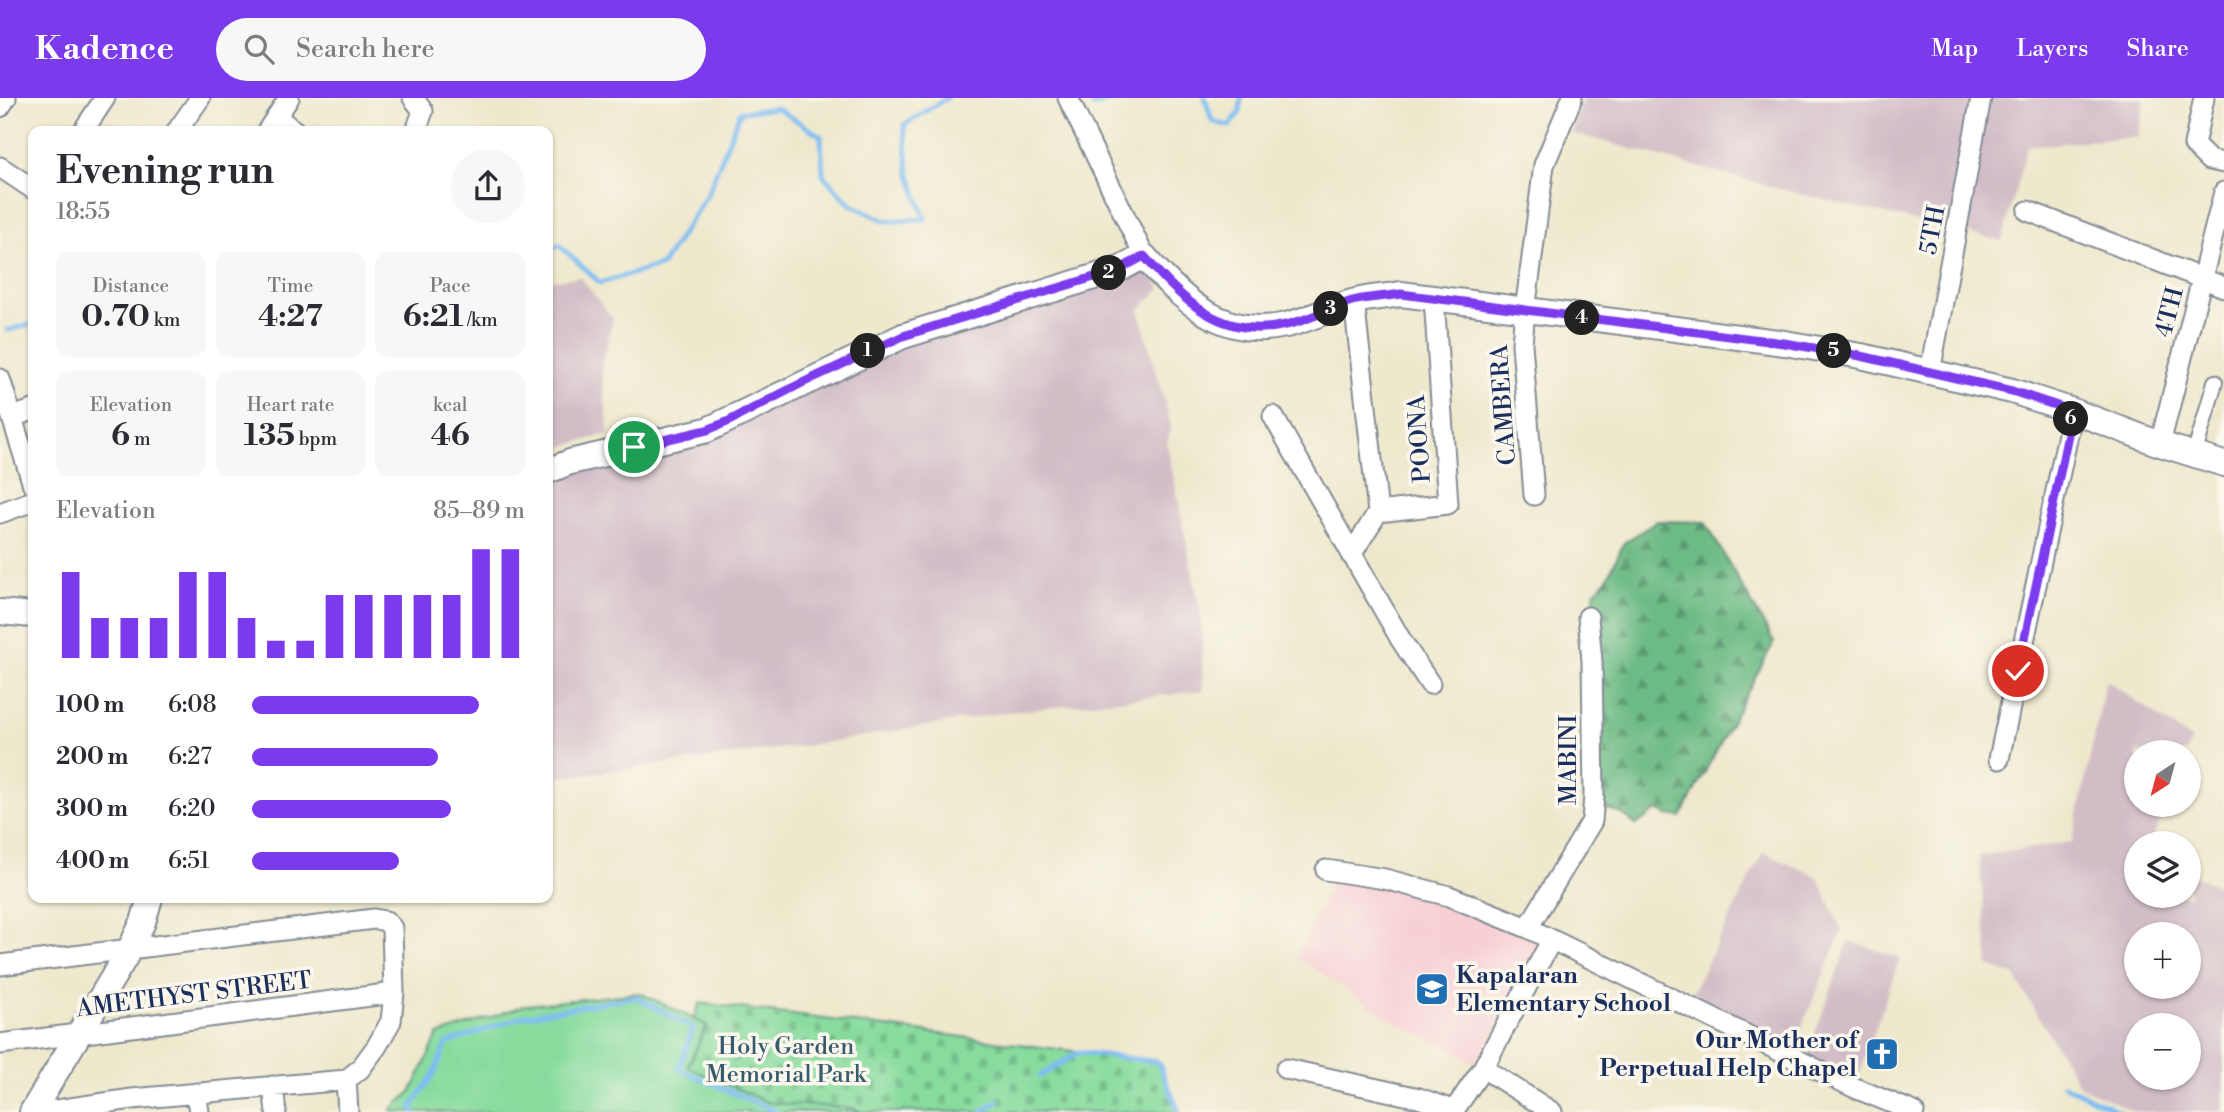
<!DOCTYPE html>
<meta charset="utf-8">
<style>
body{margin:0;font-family:"Libre Bodoni",serif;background:#f7f7f7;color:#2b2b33;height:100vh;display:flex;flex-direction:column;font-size:26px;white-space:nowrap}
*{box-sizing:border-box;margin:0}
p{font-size:23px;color:#7c7c81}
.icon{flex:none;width:38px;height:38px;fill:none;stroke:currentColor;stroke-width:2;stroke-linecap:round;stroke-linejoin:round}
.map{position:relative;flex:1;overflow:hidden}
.side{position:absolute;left:28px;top:28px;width:525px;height:777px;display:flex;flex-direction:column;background:#fff;border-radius:14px;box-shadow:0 2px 5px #0004}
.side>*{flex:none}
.needle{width:46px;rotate:216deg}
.buttons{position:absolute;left:2124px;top:642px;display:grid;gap:14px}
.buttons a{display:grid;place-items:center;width:77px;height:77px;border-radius:50%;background:#fff;box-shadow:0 2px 5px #0004;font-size:35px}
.pin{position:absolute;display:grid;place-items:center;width:60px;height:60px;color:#fff;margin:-30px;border:4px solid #fff;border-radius:50%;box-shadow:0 2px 7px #0007}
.km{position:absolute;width:35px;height:35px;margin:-18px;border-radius:50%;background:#222;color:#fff;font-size:19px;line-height:35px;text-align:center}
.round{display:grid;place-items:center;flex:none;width:74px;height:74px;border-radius:37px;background:#f7f7f7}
.summary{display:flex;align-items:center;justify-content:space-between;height:119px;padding:0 28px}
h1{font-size:38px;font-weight:700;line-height:52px}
.figures{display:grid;grid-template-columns:repeat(3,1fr);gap:10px;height:119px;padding:7px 28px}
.figures div{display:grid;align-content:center;border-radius:14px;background:#f7f7f7;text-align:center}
.figures b{font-size:30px;font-weight:700}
.figures small{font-size:19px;font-weight:400}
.figures p{font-size:19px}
.chart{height:196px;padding:14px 28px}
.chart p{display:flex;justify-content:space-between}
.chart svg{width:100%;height:126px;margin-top:7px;stroke:#7c3aed;stroke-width:6}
ul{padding:0 28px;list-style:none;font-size:23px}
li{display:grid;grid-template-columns:112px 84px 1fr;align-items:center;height:52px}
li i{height:18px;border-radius:9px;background:#7c3aed}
header{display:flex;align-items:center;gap:42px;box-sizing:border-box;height:98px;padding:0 35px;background:#7c3aed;color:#fff}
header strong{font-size:33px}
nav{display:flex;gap:38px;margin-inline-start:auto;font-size:24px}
.search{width:490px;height:63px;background:#f7f7f7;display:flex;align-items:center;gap:18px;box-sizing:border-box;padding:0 24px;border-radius:38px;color:#7c7c81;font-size:26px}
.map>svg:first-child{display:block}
.built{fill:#f7cfd3}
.industrial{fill:#d2bdc7;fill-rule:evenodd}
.grass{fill:#87db9d;stroke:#51857e;stroke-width:2}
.forest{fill:url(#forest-firs);stroke:#447571;stroke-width:2}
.cemetery{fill:url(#cemetery-stones);stroke:#51857e;stroke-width:2}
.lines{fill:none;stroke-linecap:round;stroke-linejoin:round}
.stream{stroke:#7fbdf2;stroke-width:5}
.pedestrian-casing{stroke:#848c95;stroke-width:18}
.minor-casing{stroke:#848c95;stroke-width:23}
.tertiary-casing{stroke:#848c95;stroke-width:28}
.pedestrian{stroke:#fff;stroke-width:14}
.minor{stroke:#fff;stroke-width:19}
.tertiary{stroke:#fff;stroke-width:24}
.route-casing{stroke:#fff;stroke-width:14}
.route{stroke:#7c3aed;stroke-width:9}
.labels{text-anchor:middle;stroke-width:7;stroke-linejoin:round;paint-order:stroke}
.street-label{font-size:24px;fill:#1b2f5e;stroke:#fbf7ec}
.poi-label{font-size:24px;font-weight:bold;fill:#1b2f5e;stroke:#fbf7ec;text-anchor:start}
.park-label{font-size:24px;fill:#365a6e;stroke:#fbf7ec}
</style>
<header>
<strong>Kadence</strong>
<div class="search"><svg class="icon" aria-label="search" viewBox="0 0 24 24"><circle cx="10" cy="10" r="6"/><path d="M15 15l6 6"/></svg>Search here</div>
<nav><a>Map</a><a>Layers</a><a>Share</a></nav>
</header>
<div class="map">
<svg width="2224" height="1014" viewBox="0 0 2224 1014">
<defs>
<pattern id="forest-firs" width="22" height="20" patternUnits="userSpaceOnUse" patternTransform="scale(1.75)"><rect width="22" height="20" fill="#6dbb84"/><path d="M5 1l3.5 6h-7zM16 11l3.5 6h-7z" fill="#59986f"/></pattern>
<pattern id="cemetery-stones" width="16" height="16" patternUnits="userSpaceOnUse" patternTransform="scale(1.75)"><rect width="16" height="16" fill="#87db9d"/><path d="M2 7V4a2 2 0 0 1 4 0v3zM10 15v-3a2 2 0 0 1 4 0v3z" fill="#74bc8a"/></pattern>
</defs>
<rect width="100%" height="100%" fill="#fbf7ec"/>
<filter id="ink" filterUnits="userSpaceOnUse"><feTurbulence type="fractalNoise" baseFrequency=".0143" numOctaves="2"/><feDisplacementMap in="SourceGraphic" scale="14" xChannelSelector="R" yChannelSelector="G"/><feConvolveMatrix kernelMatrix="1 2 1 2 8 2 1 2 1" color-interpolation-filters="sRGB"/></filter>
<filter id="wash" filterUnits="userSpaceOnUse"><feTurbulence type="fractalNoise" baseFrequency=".00686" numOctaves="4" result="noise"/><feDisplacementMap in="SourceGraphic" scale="28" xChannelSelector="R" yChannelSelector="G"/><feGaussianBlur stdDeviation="1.57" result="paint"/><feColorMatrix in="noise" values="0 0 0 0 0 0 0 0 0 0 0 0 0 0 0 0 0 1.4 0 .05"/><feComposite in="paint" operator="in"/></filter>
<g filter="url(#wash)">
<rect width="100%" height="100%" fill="#eee8cc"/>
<path class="built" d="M1372,779L1545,844L1478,966L1386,919L1305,864L1296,860L1332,784Z"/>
<path class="industrial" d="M1583,0H2145L2138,39L2027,48L2002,143L1795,95L1572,35Z
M1144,169L1161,190L1139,212L1171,328L1167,346L1201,519L1203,593L1009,614L817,646L548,681V384L894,250Z
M580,179L613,221L601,269L609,336L548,352V183Z
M2106,582L2192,642L2187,654H2137V707H2166L2151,745L2137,746V798H2189V775L2224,791V1014H2135L2080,988L2014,877L1989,868L1979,758L2072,744ZM2189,836V889H2137V836ZM2137,928H2189V980H2137Z
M1763,754L1818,779L1842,833L1792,952L1690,899Z
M1849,843L1900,860L1857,983L1806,960Z"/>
<path class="grass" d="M640,895L707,927L688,968L863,1014H393L392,1011L412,993L438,937L526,907Z"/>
<path class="forest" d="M1657,423L1705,424L1774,544L1681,719L1666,717L1657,712L1636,727L1622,716L1600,708L1594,494L1606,483L1624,445Z"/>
<path class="cemetery" d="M700,905L1158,964L1179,1014H863L852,1010L769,1005L688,969L707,927L693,921Z"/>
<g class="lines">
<path class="stream" d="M1205,0L1212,23L1229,28L1240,14L1241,0
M1093,8L1113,2V0
M548,154L559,147L600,185L662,167L708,95L740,14L777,10L821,38L823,77L850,106L886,123L925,121L909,74L904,27L947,0
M8,232L33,226
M1040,978L1079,954L1158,964L1179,1014
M2063,987L2121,1014
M415,1014L412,1008L434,976L446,946L523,918L636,899L693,930L679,971L777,1014
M982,1014L998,1003"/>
</g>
</g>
<g filter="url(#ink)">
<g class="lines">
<g class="pedestrian-casing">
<path id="pedestrian" d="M2194,358L2215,284"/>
</g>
<g class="minor-casing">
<path id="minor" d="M413,0L423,13L416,33
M1068,0L1144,158
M2204,0L2194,47L2209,62L2224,65
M0,9L6,0
M276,19L295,33
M83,33L105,0
M177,33L200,0
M267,33L289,0
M0,69L33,91
M2028,113L2224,189
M1930,274L1981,0
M0,281L33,387
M1273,318L1401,542L1430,586
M12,319L33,312
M2160,346L2224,94
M1534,397L1522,246L1525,213L1544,67L1572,0
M1378,414L1448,406L1434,200
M0,415L33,403
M1351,457L1378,414L1354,203
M1999,661L2073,313
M1326,772L1385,781L1449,798L1528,830L1855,990L1914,1014
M1528,830L1592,723L1594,698L1592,563L1588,519
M0,867L374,821L386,823L392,830L394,895L391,923L377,948L360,971L346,982L132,1001L43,1014
M0,946L394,895
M1483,970L1552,1014
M1286,971L1419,1000L1453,1012
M346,982L348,1014
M273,988L276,1014
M196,995L199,1014
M1453,1014L1483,970L1551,843"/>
</g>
<g class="tertiary-casing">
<path id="tertiary" d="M548,373L570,364L707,332L903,238L1120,171L1144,158C1182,202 1223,242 1286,227C1309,222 1330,210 1352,204C1368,199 1385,199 1401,196L1785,245L1861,258L2012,293L2073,313L2160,346L2224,366
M0,514L33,517
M32,1014L130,851L143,824L150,800"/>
</g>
<use href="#pedestrian" class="pedestrian"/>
<use href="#minor" class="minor"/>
<use href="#tertiary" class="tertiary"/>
</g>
</g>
<g class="lines" filter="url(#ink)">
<g class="route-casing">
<path id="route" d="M634,349L707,332L727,324L800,286L903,238L1120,171L1144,158C1182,202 1222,242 1286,227C1309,222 1330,210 1352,203C1368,199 1385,199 1401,196L1784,245L1861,258L2012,293L2073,313L2018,573"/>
</g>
<use href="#route" class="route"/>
</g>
<defs>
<g id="school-square" transform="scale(1.75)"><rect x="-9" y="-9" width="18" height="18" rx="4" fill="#1f6fb2" stroke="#fbf7ec"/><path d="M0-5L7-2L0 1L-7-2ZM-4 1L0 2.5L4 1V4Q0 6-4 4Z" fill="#fff"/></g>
<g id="church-square" transform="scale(1.75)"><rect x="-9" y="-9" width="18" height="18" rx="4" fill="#1f6fb2" stroke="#fbf7ec"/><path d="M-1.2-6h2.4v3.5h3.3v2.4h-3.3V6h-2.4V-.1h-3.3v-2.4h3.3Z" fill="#fff"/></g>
</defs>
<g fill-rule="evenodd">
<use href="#school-square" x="1432" y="891"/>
<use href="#church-square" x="1882" y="956"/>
</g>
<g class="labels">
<g class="street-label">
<text transform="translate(1932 132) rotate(-79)" y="8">5TH</text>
<text transform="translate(2169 214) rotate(-75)" y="8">4TH</text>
<text transform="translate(1503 307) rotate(-94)" y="8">CAMBERA</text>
<text transform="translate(1419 341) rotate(-94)" y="8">POONA</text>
<text transform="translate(1568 662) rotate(-90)" y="8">MABINI</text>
<text transform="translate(194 896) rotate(-7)" y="8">AMETHYST STREET</text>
</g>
<g class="poi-label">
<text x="1456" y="885">Kapalaran<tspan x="1456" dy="28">Elementary School</tspan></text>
<text x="1857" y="950" text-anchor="end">Our Mother of<tspan x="1857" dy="28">Perpetual Help Chapel</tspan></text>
</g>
<g class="park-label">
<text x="786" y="956">Holy Garden<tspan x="786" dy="28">Memorial Park</tspan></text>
</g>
</g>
</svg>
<div class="buttons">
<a><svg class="needle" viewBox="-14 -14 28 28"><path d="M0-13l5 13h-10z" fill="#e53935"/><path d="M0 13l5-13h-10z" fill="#7c7c81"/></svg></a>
<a><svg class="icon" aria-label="layers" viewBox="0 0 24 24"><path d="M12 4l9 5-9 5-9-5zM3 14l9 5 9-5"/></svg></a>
<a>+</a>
<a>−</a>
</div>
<div class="pin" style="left:634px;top:349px;background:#1e9e55"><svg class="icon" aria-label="arrive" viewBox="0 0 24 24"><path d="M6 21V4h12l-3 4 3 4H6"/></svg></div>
<div class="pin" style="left:2018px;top:573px;background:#d93025"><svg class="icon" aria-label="check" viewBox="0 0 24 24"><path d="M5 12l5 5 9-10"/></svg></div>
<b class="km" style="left:868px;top:253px">1</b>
<b class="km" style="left:1109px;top:175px">2</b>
<b class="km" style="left:1331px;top:211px">3</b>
<b class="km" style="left:1582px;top:220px">4</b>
<b class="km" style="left:1834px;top:253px">5</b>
<b class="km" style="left:2071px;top:321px">6</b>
<section class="side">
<div class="summary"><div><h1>Evening run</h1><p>18:55</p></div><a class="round"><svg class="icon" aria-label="share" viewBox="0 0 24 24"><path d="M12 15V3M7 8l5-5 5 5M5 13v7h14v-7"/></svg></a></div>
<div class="figures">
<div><p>Distance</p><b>0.70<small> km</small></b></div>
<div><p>Time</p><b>4:27</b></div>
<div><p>Pace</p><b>6:21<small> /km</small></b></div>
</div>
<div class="figures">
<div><p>Elevation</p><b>6<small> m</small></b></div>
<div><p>Heart rate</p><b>135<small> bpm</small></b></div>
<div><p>kcal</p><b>46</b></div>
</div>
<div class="chart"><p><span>Elevation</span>85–89 m</p>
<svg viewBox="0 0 160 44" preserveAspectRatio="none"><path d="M5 44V14M15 44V30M25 44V30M35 44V30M45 44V14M55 44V14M65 44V30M75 44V38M85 44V38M95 44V22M105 44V22M115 44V22M125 44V22M135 44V22M145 44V6M155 44V6"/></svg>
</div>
<ul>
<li><b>100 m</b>6:08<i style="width:83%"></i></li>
<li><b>200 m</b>6:27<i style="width:68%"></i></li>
<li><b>300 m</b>6:20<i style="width:73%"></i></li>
<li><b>400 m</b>6:51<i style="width:54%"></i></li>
</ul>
</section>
</div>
